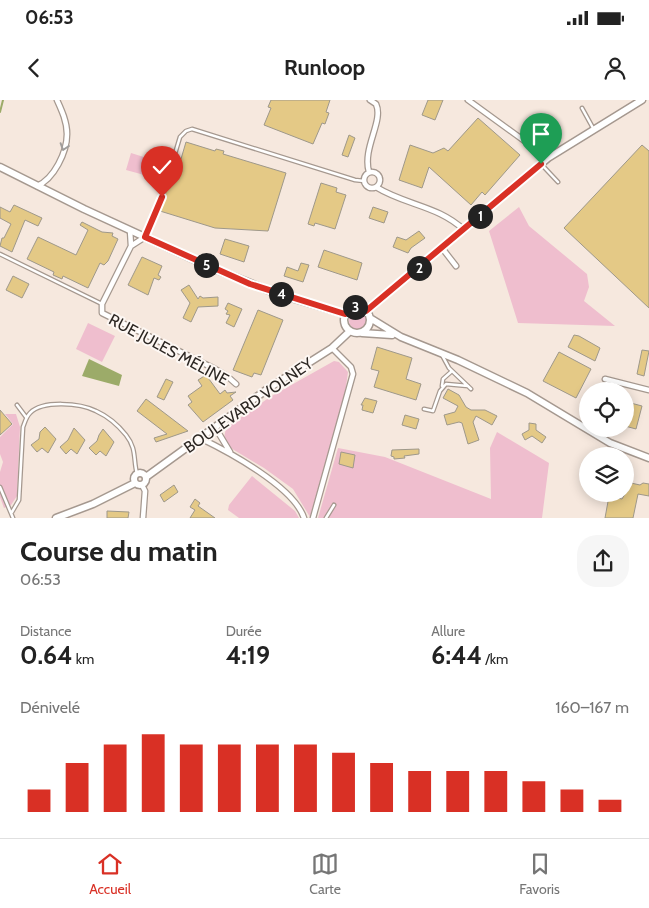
<!DOCTYPE html>
<html lang="fr">
<meta charset="utf-8">
<style>
body{margin:0;font-family:Cabin,sans-serif;background:#f6f6f6;color:#222;height:100vh;display:flex;flex-direction:column;font-size:19px;white-space:nowrap}
*{box-sizing:border-box;margin:0}
p{font-size:16px;color:#767676}
.icon{flex:none;width:28px;height:28px;fill:none;stroke:currentColor;stroke-width:2;stroke-linecap:round;stroke-linejoin:round}
.map{position:relative;height:418px;overflow:hidden}
.panel{display:flex;flex-direction:column;background:#fff;flex:1}
.panel>*{flex:none}
.controls{position:absolute;left:579px;top:282px;display:grid;gap:10px}
.controls a{display:grid;place-items:center;width:55px;height:55px;border-radius:50%;background:#fff;box-shadow:0 2px 12px #0003;font-size:25px}
.pin{position:absolute;display:grid;place-items:center;width:42px;height:42px;color:#fff;margin:-51px -21px;border-radius:50% 50% 50% 0;rotate:-45deg;box-shadow:0 0 5px #0007}
.pin .icon{rotate:45deg}
.km{position:absolute;width:25px;height:25px;margin:-12px;border-radius:50%;background:#222;color:#fff;font-size:14px;line-height:25px;text-align:center}
.round{display:grid;place-items:center;flex:none;width:52px;height:52px;border-radius:20px;background:#f6f6f6}
.headline{display:flex;align-items:center;justify-content:space-between;height:85px;padding:0 20px}
h1{font-size:28px;font-weight:800;line-height:38px}
.metrics{display:grid;grid-template-columns:repeat(3,1fr);gap:8px;height:85px;padding:5px 20px}
.metrics div{display:grid;align-content:center}
.metrics b{font-size:25px;font-weight:800}
.metrics small{font-size:14px;font-weight:400}
.metrics p{font-size:14px}
.chart{height:140px;padding:10px 20px}
.chart p{display:flex;justify-content:space-between}
.chart svg{width:100%;height:90px;margin-top:5px;stroke:#d93025;stroke-width:6}
.status{display:flex;justify-content:space-between;align-items:center;height:35px;padding:0 25px;background:#fff;direction:ltr}
.status svg{height:14px;fill:currentColor}
header{display:flex;justify-content:space-between;align-items:center;height:65px;padding:0 20px;background:#fff;font-size:22px;font-weight:800}
.dock{display:flex;justify-content:space-around;align-items:center;height:70px;border-top:1px solid #e0e0e0;background:#fff;font-size:14px;color:#767676}
.dock a{display:grid;justify-items:center;gap:2px}
.dock .selected{color:#d93025}
.map>svg:first-child{display:block}
.green{fill:#efbece}
.water{fill:#9cab69}
.lines{fill:none;stroke-linecap:round;stroke-linejoin:round}
.stream{stroke:#9cab69;stroke-width:2}
.building{fill:#e4c986;stroke:#9e988a}
.lane-casing{stroke:#a5988f;stroke-width:5}
.street-casing{stroke:#a5988f;stroke-width:7}
.secondary-casing{stroke:#a5988f;stroke-width:9}
.lane{stroke:#fff;stroke-width:2.5}
.street{stroke:#fff;stroke-width:4.5}
.secondary{stroke:#fff;stroke-width:6}
.oneway{stroke:#a09e9c}
.route-casing{stroke:#fff;stroke-width:10}
.route{stroke:#d93025;stroke-width:6}
.labels{text-anchor:middle;stroke-width:4;stroke-linejoin:round;paint-order:stroke}
.street-label{font-size:16px;fill:#2c2723;stroke:#fdf7f3}
</style>
<div class="status"><b>06:53</b><svg viewBox="0 0 49 12"><path d="M0 12V9h3v3zM5 12V6h3v6zM10 12V3h3v9zM15 12V0h3v12zM26 1h20v11H26zM47 4h2v5h-2z"/></svg></div>
<header><svg class="icon" aria-label="back" viewBox="0 0 24 24"><path d="M15 5l-7 7 7 7"/></svg>Runloop<svg class="icon" aria-label="person" viewBox="0 0 24 24"><circle cx="12" cy="8" r="4"/><path d="M4 21q1-7 8-7t8 7"/></svg></header>
<div class="map">
<svg width="649" height="418" viewBox="0 0 649 418">
<rect width="100%" height="100%" fill="#f6e8de"/>
<path class="green" d="M131,53L163,63L159,79L126,70Z
M519,107L529,126L587,174L589,187L584,201L615,226L518,223L489,131Z
M349 221a9 9 0 1 1 18 0a9 9 0 1 1-18 0Z
M88,223L115,236L102,262L76,249Z
M334,261L339,262L348,272L345,294L310,417L293,389L264,368L229,347L224,338L226,328L270,297Z
M5,314H16L20,327L17,396L11,405L4,408L0,397V372L3,362L0,354V337L13,324Z
M497,332L549,363L542,418H318L338,348L385,357L491,399L490,348Z
M252,376L295,411L299,418H239L228,410L229,405Z"/>
<path class="water" d="M89,259L122,275L119,286L82,276Z"/>
<g class="lines">
<path class="stream" d="M0,12L3,0"/>
</g>
<path class="building" d="M271,0H330L326,12L329,13L325,24L322,23L313,44L264,25L271,8L268,7Z
M428,0H443L435,20L422,15Z
M478,18L520,55L485,95L482,92L471,105L429,67L422,88L399,80L410,45L433,53L444,48L448,51Z
M349,35L355,38L348,57L342,55Z
M186,42L215,51L216,49L224,51L223,54L286,73L268,131L215,128L160,111L177,57L181,59Z
M642,45L649,51V208L564,128Z
M321,83L337,88L336,92L346,95L335,129L315,123L314,126L308,124Z
M14,105L42,118L38,126L25,120L12,152L0,146L2,138H4L11,124L0,118V107L10,112Z
M373,107L388,112L384,123L369,118Z
M82,122L102,132L113,133L112,136L118,139L108,161L104,165L100,163L88,188L63,176L62,179L53,175L54,172L27,159L38,137L76,155L88,130L80,125Z
M419,131L425,138L411,148L408,153L393,147L397,137L406,140Z
M225,139L249,146L244,162L220,154Z
M324,150L362,163L357,180L318,167Z
M142,157L162,166L158,175L161,177L159,180L154,178L148,195L128,185Z
M301,163L309,165L303,182L284,176L287,167L298,171Z
M13,176L29,184L22,198L6,190Z
M189,185L198,199L200,196L203,198L218,197V206L198,207L191,222L183,218L190,203L181,190Z
M228,203L242,209L234,227L226,223L230,215L226,214L228,211L225,209Z
M258,210L283,220L261,275L254,273L252,277L233,270Z
M574,235L579,236L600,248L595,261L568,247Z
M377,247L412,258L406,279L421,284L416,300L374,287L379,271L371,269Z
M642,250L649,251L644,276L637,274Z
M559,252L591,269L576,298L543,281Z
M206,275L220,294L225,290L227,293L236,292L230,296L233,300L203,322L188,305L192,302L188,296L202,286L198,280Z
M166,279L173,282L164,300L157,297Z
M448,289L459,295L466,307L471,310H485L497,316L492,325L476,316L473,322L479,340L468,344L462,323L459,322L447,325L444,315L455,312L458,306L443,298Z
M365,298L377,301L373,313L362,310L363,305H361Z
M146,299L150,302L188,331L156,342L154,338L167,334L137,311Z
M627,302L642,306L636,329L625,326Z
M0,310L12,324L0,335Z
M405,315L419,319L416,329L402,325Z
M529,323L536,324V330L546,337L542,343L532,336L525,340L522,334L529,330Z
M45,327L56,339L48,353L42,348L37,352L31,345L39,339L40,332Z
M74,328L85,340L77,354L71,349L66,354L60,347L68,340Z
M103,329L114,342L106,356L100,351L96,355L89,348L97,341L99,335Z
M419,349V354L404,356L405,358L394,359V357L391,356L392,350Z
M341,352L355,355L353,368L339,364Z
M625,379L629,380L631,383L640,385L643,383L649,384V396L638,394L633,418H605L609,396L622,399L625,394Z
M174,385L178,392L164,402L160,395Z
M195,399L200,403L198,406L215,418H190L195,410L190,407Z
M107,411L129,412L128,418H107Z"/>
<g class="lines">
<g class="lane-casing">
<path id="lane" d="M582,8L593,28
M542,65L558,82
M145,135L162,97L180,37L186,31L192,29L355,80L364,81
M0,154L102,204
M442,255L449,268L471,289
M442,286L443,279L452,271
M17,305L26,317
M424,309L433,311L440,291L446,284L468,286
M0,387L13,418
M12,412L19,400L23,327C25,322 26,317 30,313C43,300 80,303 96,311C107,316 118,325 126,335C137,349 133,359 137,374
M326,418L334,405"/>
</g>
<g class="street-casing">
<path id="street" d="M468,0L548,58
M364 80a8 8 0 1 1 16 0a8 8 0 1 1-16 0Z
M369,72C362,48 384,21 376,4L370,0
M37,86C54,79 67,52 67,34C67,22 62,11 57,0
M376,87C405,105 439,106 464,130
M130,130L131,146L102,204V213L215,269L227,276L236,284
M131,146L145,137
M442,148L456,166
M605,279L649,290
M215,327L230,352
M200,338C229,352 294,387 304,418
M142,385L145,391L143,418
M313,418L353,274L351,267L332,248"/>
</g>
<g class="secondary-casing">
<path id="secondary" d="M0,67L84,109L210,167L275,193L345,214
M344 220a13 13 0 1 1 26 0a13 13 0 1 1-26 0Z
M366,211L548,58L642,0
M370,218L401,237L458,260L527,293L610,343L649,358
M362,233L392,235
M134 379a6 6 0 1 1 12 0a6 6 0 1 1-12 0Z
M146,377L269,288L332,248L349,232
M56,418L93,404L135,383"/>
</g>
<use href="#lane" class="lane"/>
<use href="#street" class="street"/>
<use href="#secondary" class="secondary"/>
</g>
<defs><path id="oneway-chevron" d="M-2-3.5L2.5 0L-2 3.5" fill="none" stroke-width="1.6" stroke-linecap="round" stroke-linejoin="round" transform="scale(1.25)"/></defs>
<use class="oneway" href="#oneway-chevron" transform="translate(64 47) rotate(108)"/>
<g class="lines">
<g class="route-casing">
<path id="route" d="M162,97L145,137L250,184L345,214L355,207L366,211L541,64"/>
</g>
<use href="#route" class="route"/>
</g>
<g class="labels">
<g class="street-label">
<text transform="translate(169 249) rotate(28)" y="6">RUE JULES MÉLINE</text>
<text transform="translate(248 305) rotate(-35)" y="6">BOULEVARD VOLNEY</text>
</g>
</g>
</svg>
<div class="controls">
<a><svg class="icon" aria-label="locate" viewBox="0 0 24 24"><circle cx="12" cy="12" r="6"/><path d="M12 2v4M12 18v4M2 12h4M18 12h4"/></svg></a>
<a><svg class="icon" aria-label="layers" viewBox="0 0 24 24"><path d="M12 4l9 5-9 5-9-5zM3 14l9 5 9-5"/></svg></a>
</div>
<div class="pin" style="left:541px;top:64px;background:#1e9e55"><svg class="icon" aria-label="arrive" viewBox="0 0 24 24"><path d="M6 21V4h12l-3 4 3 4H6"/></svg></div>
<div class="pin" style="left:162px;top:97px;background:#d93025"><svg class="icon" aria-label="check" viewBox="0 0 24 24"><path d="M5 12l5 5 9-10"/></svg></div>
<b class="km" style="left:480px;top:116px">1</b>
<b class="km" style="left:419px;top:168px">2</b>
<b class="km" style="left:355px;top:207px">3</b>
<b class="km" style="left:281px;top:194px">4</b>
<b class="km" style="left:206px;top:165px">5</b>
</div>
<section class="panel">
<div class="headline"><div><h1>Course du matin</h1><p>06:53</p></div><a class="round"><svg class="icon" aria-label="share" viewBox="0 0 24 24"><path d="M12 15V3M7 8l5-5 5 5M5 13v7h14v-7"/></svg></a></div>
<div class="metrics">
<div><p>Distance</p><b>0.64<small> km</small></b></div>
<div><p>Durée</p><b>4:19</b></div>
<div><p>Allure</p><b>6:44<small> /km</small></b></div>
</div>
<div class="chart"><p><span>Dénivelé</span>160–167 m</p>
<svg viewBox="0 0 160 44" preserveAspectRatio="none"><path d="M5 44V33M15 44V20M25 44V11M35 44V6M45 44V11M55 44V11M65 44V11M75 44V11M85 44V15M95 44V20M105 44V24M115 44V24M125 44V24M135 44V29M145 44V33M155 44V38"/></svg>
</div>
</section>
<nav class="dock">
<a class="selected"><svg class="icon" aria-label="home" viewBox="0 0 24 24"><path d="M3 11l9-7 9 7M6 9v11h12V9"/></svg>Accueil</a>
<a><svg class="icon" aria-label="map" viewBox="0 0 24 24"><path d="M3 6l6-2 6 2 6-2v14l-6 2-6-2-6 2zM9 4v14M15 6v14"/></svg>Carte</a>
<a><svg class="icon" aria-label="saved" viewBox="0 0 24 24"><path d="M7 4h10v16l-5-4-5 4z"/></svg>Favoris</a>
</nav>
